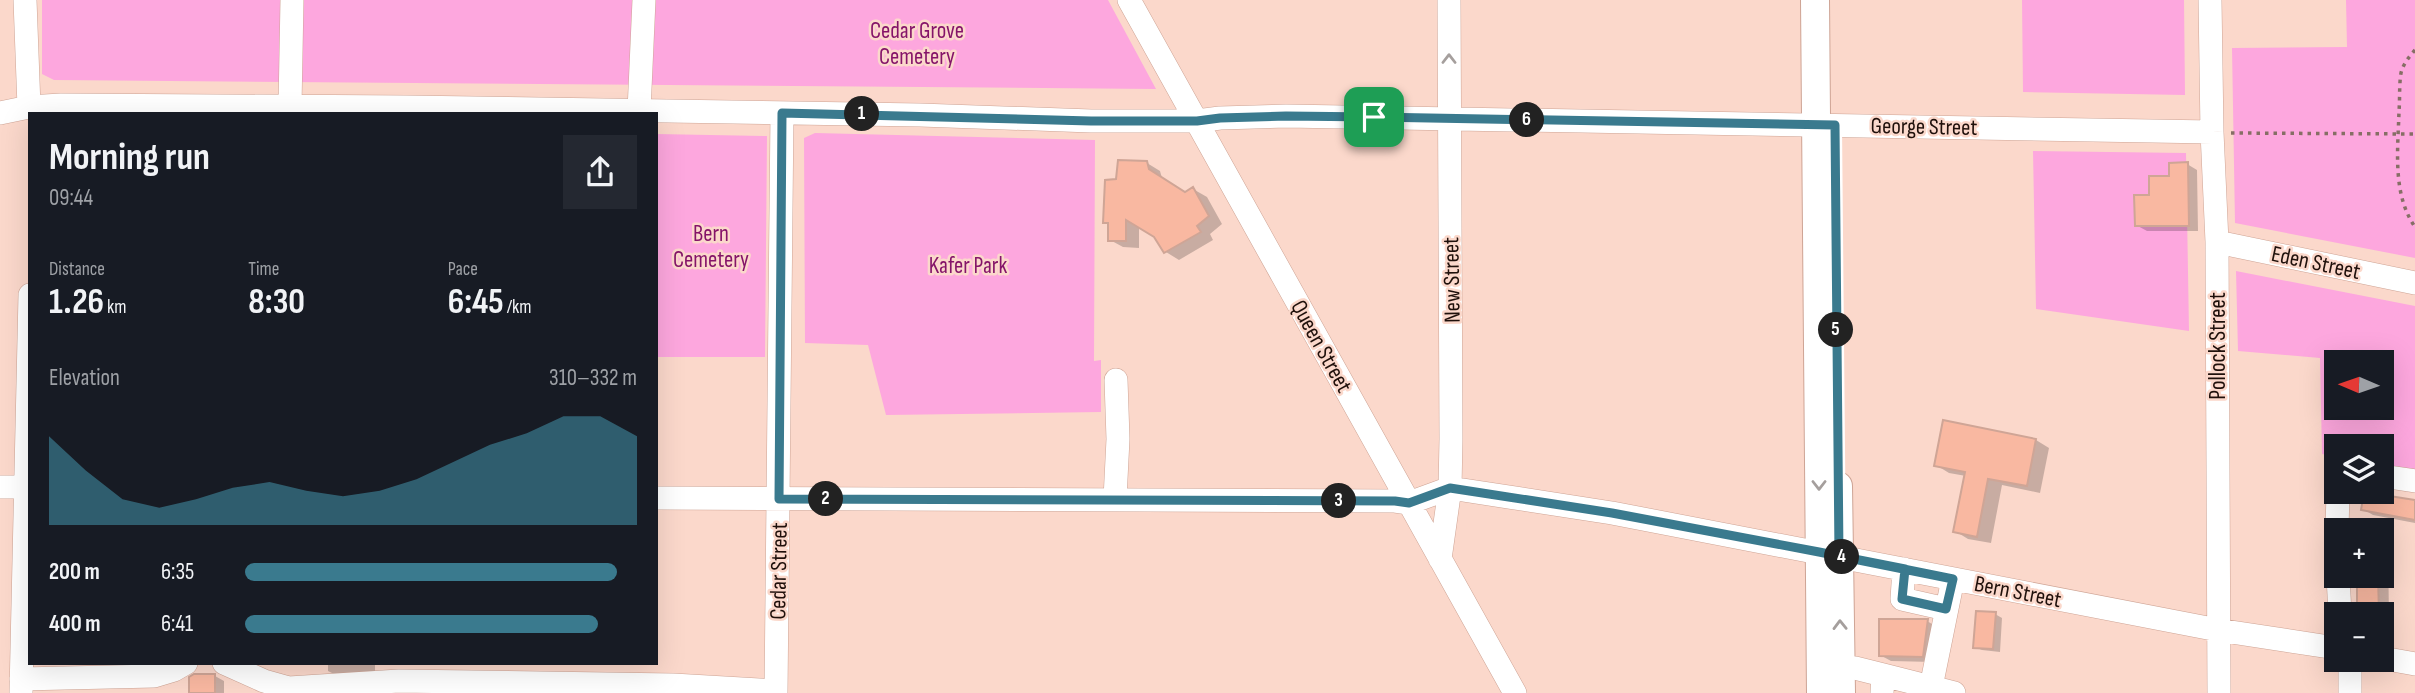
<!DOCTYPE html>
<meta charset="utf-8">
<style>
body{margin:0;font-family:"Sofia Sans Condensed",sans-serif;background:#242831;color:#f1f3f6;height:100vh;display:flex;flex-direction:column;font-size:26px;white-space:nowrap}
*{box-sizing:border-box;margin:0}
p{font-size:23px;color:#9ea1a6}
.icon{flex:none;width:38px;height:38px;fill:none;stroke:currentColor;stroke-width:2;stroke-linecap:round;stroke-linejoin:round}
.map{position:relative;flex:1;overflow:hidden}
.drawer{position:absolute;left:28px;top:112px;width:630px;height:553px;display:flex;flex-direction:column;background:#171b24;border-radius:0px;box-shadow:0 7px 28px #0002}
.drawer>*{flex:none}
.needle{width:46px;rotate:272deg}
.controls{position:absolute;left:2324px;top:350px;display:grid;gap:14px}
.controls a{display:grid;place-items:center;width:70px;height:70px;border-radius:0px;background:#171b24;box-shadow:0 7px 28px #0002;font-size:35px}
.pin{position:absolute;display:grid;place-items:center;width:60px;height:60px;color:#fff;margin:-30px;border-radius:14px;box-shadow:0 4px 10px #0006}
.km{position:absolute;width:35px;height:35px;margin:-18px;border-radius:50%;background:#222;color:#fff;font-size:19px;line-height:35px;text-align:center}
.round{display:grid;place-items:center;flex:none;width:74px;height:74px;border-radius:0px;background:#242831}
.head{display:flex;align-items:center;justify-content:space-between;height:119px;padding:0 21px}
h1{font-size:38px;font-weight:700;line-height:52px}
.figures{display:grid;grid-template-columns:repeat(3,1fr);gap:10px;height:119px;padding:7px 21px}
.figures div{display:grid;align-content:center}
.figures b{font-size:35px;font-weight:700}
.figures small{font-size:19px;font-weight:400}
.figures p{font-size:19px}
.chart{height:196px;padding:14px 21px}
.chart p{display:flex;justify-content:space-between}
.chart svg{width:100%;height:126px;margin-top:7px;fill:#3a7a8e;opacity:.7}
ul{padding:0 21px;list-style:none;font-size:23px}
li{display:grid;grid-template-columns:112px 84px 1fr;align-items:center;height:52px}
li i{height:18px;border-radius:9px;background:#3a7a8e}
.map>svg:first-child{display:block}
.green{fill:#fda7de;fill-rule:evenodd}
.shadow{fill:#0003}
.building{fill:#f9b8a1;stroke:#cfa596;stroke-width:2}
.lines{fill:none;stroke-linecap:round;stroke-linejoin:round}
.minor-casing{stroke:#cea495;stroke-width:24}
.major-casing{stroke:#cea495;stroke-width:30}
.path{stroke:#866e65;stroke-width:3.5;stroke-dasharray:3.5 5;stroke-linecap:butt}
.minor{stroke:#fff;stroke-width:23}
.major{stroke:#fff;stroke-width:28}
.oneway{stroke:#a59f9d}
.route-casing{stroke:#fff;stroke-width:14}
.route{stroke:#3a7a8e;stroke-width:9}
.labels{text-anchor:middle;stroke-width:5;stroke-linejoin:round;paint-order:stroke}
.park-label{font-size:23px;fill:#851469;stroke:#fbd8cb}
.street-label{font-size:23px;fill:#1f100b;stroke:#fbd8cb}
</style>
<div class="map">
<svg width="2415" height="693" viewBox="0 0 2415 693">
<rect width="100%" height="100%" fill="#fbd8cb"/>
<path class="green" d="M42,0H1108L1156,89L54,80L42,74Z
M2022,0H2184L2185,95L2023,92Z
M2346,0H2415V258L2235,223L2232,48L2347,47Z
M815,133L1095,140L1094,361L1101,360V412L886,415L868,345L805,343L804,138Z
M656,134L767,136L765,357H656Z
M2033,151L2186,153L2189,331L2036,309Z
M2236,271L2415,306V473L2382,466V446H2336V457L2322,454L2320,358L2238,351ZM2336,362H2382V408H2336Z"/>
<path class="shadow" d="M1147,163L1160,171L1162,178L1186,193L1193,189L1207,197L1222,224L1210,234L1213,240L1179,260L1166,252L1155,235L1139,226V248L1123,247L1110,240V225L1105,222L1118,181Z
M2187,164L2197,170L2198,231H2147L2136,225L2151,196Z
M2036,440L2049,448L2040,493L2002,485L1991,543L1968,539L1955,531L1966,476L1949,473L1936,465Z
M2415,502V523L2373,515L2363,509Z
M2382,541L2388,544L2389,621H2382V614H2359L2358,576H2382Z
M1995,614L2002,618L2000,652L1982,650L1975,647Z
M1927,621L1937,627L1933,662L1891,661L1880,655Z
M328,663H375V672L334,674L328,671Z
M215,676L224,681V693H191Z"/>
<path class="building" d="M1118,160L1147,161L1149,169L1185,192L1193,187L1209,216L1197,226L1201,232L1164,253L1154,237L1126,220V241H1108V223H1103L1105,180L1116,179Z
M2188,162L2189,226H2135L2134,195H2149V176H2169V163Z
M1943,420L2036,439L2027,486L1988,479L1977,537L1953,532L1965,472L1934,466Z
M2364,492L2415,500V520L2361,510Z
M2357,576H2378L2379,614H2357Z
M1976,611L1996,612L1993,649L1973,648Z
M1879,619H1928L1923,657L1879,656Z
M194,674H215V693H189V677Z"/>
<g class="lines">
<g class="minor-casing">
<path id="minor" d="M25,0L29,107
M1129,0L1515,693
M2210,0L2212,132L2217,242L2219,693
M290,106L292,0
M639,111L644,0
M0,113L29,107L61,105L407,107L920,115L1091,121H1197L1220,118L1286,116L2212,132
M2217,242L2415,283
M2382,476L2415,481
M0,487H30
M656,498C903,499 1149,501 1395,501L1409,503L1450,488L1612,513L2218,630L2336,648
M1115,499L1118,439L1116,380
M2337,530L2338,492
M1440,559L1450,488L1451,439L1449,0
M1904,569L1902,599L1946,609
M2338,576L2340,614
M2382,658L2415,664
M224,663L264,681L289,688L399,681L673,685L776,691
M1840,667L1855,668L1883,675
M21,679L154,676L174,670L186,663
M1931,687L1953,579
M21,693L30,295
M776,693L782,113
M1882,693L1883,675L1954,693
M2350,693V660"/>
</g>
<g class="major-casing">
<path id="major" d="M1815,0L1821,693
M1838,486L1841,693"/>
</g>
<path class="path" d="M2415,50C2409,57 2403,64 2401,73C2399,85 2400,99 2399,111C2398,149 2392,194 2415,227
M2231,133L2415,134"/>
<use href="#minor" class="minor"/>
<use href="#major" class="major"/>
</g>
<defs><path id="oneway-chevron" d="M-2-3.5L2.5 0L-2 3.5" fill="none" stroke-width="1.6" stroke-linecap="round" stroke-linejoin="round" transform="scale(1.75)"/></defs>
<g class="oneway">
<use href="#oneway-chevron" transform="translate(1449 59) rotate(-90)"/>
<use href="#oneway-chevron" transform="translate(1819 485) rotate(90)"/>
<use href="#oneway-chevron" transform="translate(1840 625) rotate(-91)"/>
</g>
<g class="lines">
<g class="route-casing">
<path id="route" d="M1374,117L1286,116L1220,118L1197,121H1091L782,113L779,499L1395,501L1409,503L1450,488L1612,513L1819,552C1864,561 1908,570 1953,579L1946,609L1902,599L1905,569L1839,556L1835,125L1374,117"/>
</g>
<use href="#route" class="route"/>
</g>
<g class="labels">
<g class="park-label">
<text x="917" y="38">Cedar Grove<tspan x="917" dy="26">Cemetery</tspan></text>
<text x="711" y="241">Bern<tspan x="711" dy="26">Cemetery</tspan></text>
<text x="968" y="273">Kafer Park</text>
</g>
<g class="street-label">
<text transform="translate(1924 126) rotate(1)" y="8">George Street</text>
<text transform="translate(2316 262) rotate(12)" y="8">Eden Street</text>
<text transform="translate(1451 280) rotate(-91)" y="8">New Street</text>
<text transform="translate(1322 346) rotate(61)" y="8">Queen Street</text>
<text transform="translate(2217 346) rotate(-90)" y="8">Pollock Street</text>
<text transform="translate(778 571) rotate(-89)" y="8">Cedar Street</text>
<text transform="translate(2018 591) rotate(11)" y="8">Bern Street</text>
</g>
</g>
</svg>
<div class="controls">
<a><svg class="needle" viewBox="-14 -14 28 28"><path d="M0-13l5 13h-10z" fill="#e53935"/><path d="M0 13l5-13h-10z" fill="#9ea1a6"/></svg></a>
<a><svg class="icon" aria-label="layers" viewBox="0 0 24 24"><path d="M12 4l9 5-9 5-9-5zM3 14l9 5 9-5"/></svg></a>
<a>+</a>
<a>−</a>
</div>
<div class="pin" style="left:1374px;top:117px;background:#1e9e55"><svg class="icon" aria-label="arrive" viewBox="0 0 24 24"><path d="M6 21V4h12l-3 4 3 4H6"/></svg></div>
<b class="km" style="left:862px;top:114px">1</b>
<b class="km" style="left:826px;top:499px">2</b>
<b class="km" style="left:1339px;top:501px">3</b>
<b class="km" style="left:1842px;top:557px">4</b>
<b class="km" style="left:1836px;top:330px">5</b>
<b class="km" style="left:1527px;top:120px">6</b>
<section class="drawer">
<div class="head"><div><h1>Morning run</h1><p>09:44</p></div><a class="round"><svg class="icon" aria-label="share" viewBox="0 0 24 24"><path d="M12 15V3M7 8l5-5 5 5M5 13v7h14v-7"/></svg></a></div>
<div class="figures">
<div><p>Distance</p><b>1.26<small> km</small></b></div>
<div><p>Time</p><b>8:30</b></div>
<div><p>Pace</p><b>6:45<small> /km</small></b></div>
</div>
<div class="chart"><p><span>Elevation</span>310–332 m</p>
<svg viewBox="0 0 160 44" preserveAspectRatio="none"><path d="M0 44V13L10 25L20 35L30 38L40 35L50 31L60 29L70 32L80 34L90 32L100 28L110 22L120 16L130 12L140 6L150 6L160 13V44z"/></svg>
</div>
<ul>
<li><b>200 m</b>6:35<i style="width:95%"></i></li>
<li><b>400 m</b>6:41<i style="width:90%"></i></li>
</ul>
</section>
</div>
